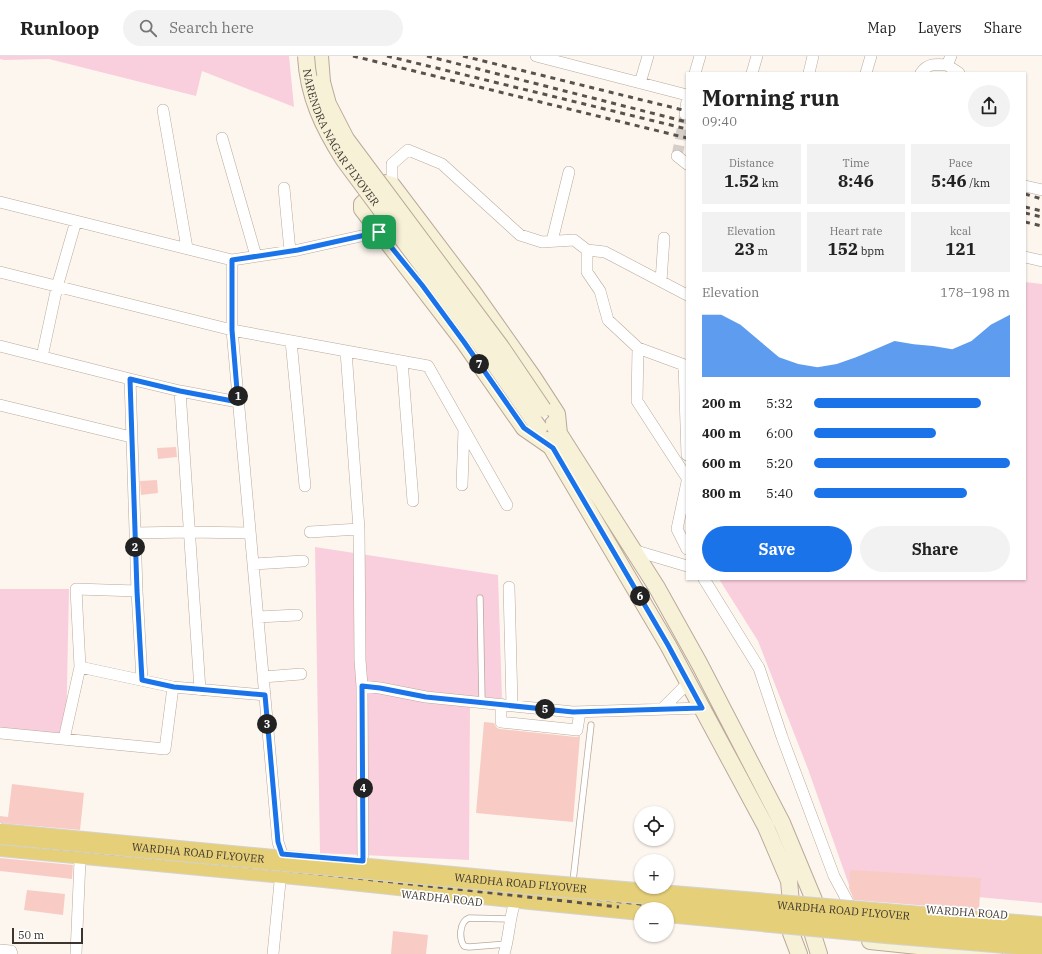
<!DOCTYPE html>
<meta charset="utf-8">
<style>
body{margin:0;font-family:"IBM Plex Serif",serif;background:#f2f2f2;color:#222;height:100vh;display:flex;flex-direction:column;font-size:15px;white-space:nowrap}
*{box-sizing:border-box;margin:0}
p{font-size:13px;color:#767676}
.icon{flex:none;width:22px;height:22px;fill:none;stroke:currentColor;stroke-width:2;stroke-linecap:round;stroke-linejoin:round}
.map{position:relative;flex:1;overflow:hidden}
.side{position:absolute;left:686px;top:16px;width:340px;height:508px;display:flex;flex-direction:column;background:#fff;border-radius:0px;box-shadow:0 1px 3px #0004}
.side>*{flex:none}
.controls{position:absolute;left:634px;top:750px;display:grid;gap:8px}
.controls a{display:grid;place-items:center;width:40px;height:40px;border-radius:50%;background:#fff;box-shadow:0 1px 3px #0004;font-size:20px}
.scale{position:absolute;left:12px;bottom:10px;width:71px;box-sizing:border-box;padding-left:4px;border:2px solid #3c352f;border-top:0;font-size:11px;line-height:14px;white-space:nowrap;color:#3c352f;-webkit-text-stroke:3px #fff;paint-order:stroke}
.pin{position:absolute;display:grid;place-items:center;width:34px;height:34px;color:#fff;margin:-17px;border-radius:8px;box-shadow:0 2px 6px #0006}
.km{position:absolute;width:20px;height:20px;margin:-10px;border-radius:50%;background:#222;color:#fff;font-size:11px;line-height:20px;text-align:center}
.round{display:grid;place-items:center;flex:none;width:42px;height:42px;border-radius:21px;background:#f2f2f2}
.summary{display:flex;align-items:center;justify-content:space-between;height:68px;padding:0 16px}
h1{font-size:22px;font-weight:700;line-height:30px}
.metrics{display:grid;grid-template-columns:repeat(3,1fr);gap:6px;height:68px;padding:4px 16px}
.metrics div{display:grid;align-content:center;border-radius:0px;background:#f2f2f2;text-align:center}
.metrics b{font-size:17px;font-weight:700}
.metrics small{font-size:11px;font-weight:400}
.metrics p{font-size:11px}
.chart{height:112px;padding:8px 16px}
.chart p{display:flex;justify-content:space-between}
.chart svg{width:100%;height:72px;margin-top:4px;fill:#1a73e8;opacity:.7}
.primary-button{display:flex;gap:8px;margin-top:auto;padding:8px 16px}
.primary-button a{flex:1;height:46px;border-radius:24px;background:#1a73e8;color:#fff;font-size:16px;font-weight:700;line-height:46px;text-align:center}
.primary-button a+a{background:#f2f2f2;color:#222}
ul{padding:0 16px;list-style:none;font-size:13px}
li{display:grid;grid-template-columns:64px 48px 1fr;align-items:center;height:30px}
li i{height:10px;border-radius:5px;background:#1a73e8}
header{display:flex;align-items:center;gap:24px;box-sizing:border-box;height:56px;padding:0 20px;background:#fff;border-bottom:1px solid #e0e0e0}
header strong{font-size:19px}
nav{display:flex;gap:22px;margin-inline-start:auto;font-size:14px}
.search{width:280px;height:36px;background:#f2f2f2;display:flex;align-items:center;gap:10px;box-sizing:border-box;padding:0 14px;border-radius:22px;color:#767676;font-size:15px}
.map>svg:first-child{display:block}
.green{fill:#f9cfdd}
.building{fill:#f8ccc4}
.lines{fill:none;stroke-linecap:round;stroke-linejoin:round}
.street-tunnel{stroke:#d6cfc9;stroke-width:11;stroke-dasharray:11 5.5;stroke-linecap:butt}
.lane-casing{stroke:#baa99a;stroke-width:7}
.street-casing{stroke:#baa99a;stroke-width:12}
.secondary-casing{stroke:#baa99a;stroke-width:18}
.highway-casing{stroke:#d4d3d1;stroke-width:22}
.lane{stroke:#fff;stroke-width:5.5}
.street{stroke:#fff;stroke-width:11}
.secondary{stroke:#f7f1d7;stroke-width:16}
.highway{stroke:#e5cf79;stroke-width:20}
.rail{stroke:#59524c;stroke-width:3;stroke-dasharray:5 5;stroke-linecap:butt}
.secondary-bridge-casing{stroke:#baa99a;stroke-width:18;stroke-linecap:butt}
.highway-bridge-casing{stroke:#d4d3d1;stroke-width:22;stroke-linecap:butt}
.secondary-bridge{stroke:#f7f1d7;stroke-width:16}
.highway-bridge{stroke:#e5cf79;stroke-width:20}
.route-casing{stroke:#fff;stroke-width:8}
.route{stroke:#1a73e8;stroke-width:5}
.labels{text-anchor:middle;stroke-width:3.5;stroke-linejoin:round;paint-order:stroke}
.street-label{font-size:11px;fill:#3c352f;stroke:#fff}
</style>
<header>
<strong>Runloop</strong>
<div class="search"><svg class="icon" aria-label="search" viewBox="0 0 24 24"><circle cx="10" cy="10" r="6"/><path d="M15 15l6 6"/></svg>Search here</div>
<nav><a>Map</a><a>Layers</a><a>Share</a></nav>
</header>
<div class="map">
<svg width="1042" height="898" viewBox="0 0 1042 898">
<rect width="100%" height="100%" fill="#fdf6ef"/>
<path class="green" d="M0,0H289L294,51L202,15L196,40L49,3L4,4L0,3Z
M1025,226L1042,228V847L849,829L808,713L758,585L719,523H1025Z
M315,491L498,519L502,643L470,647L469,804L320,797Z
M0,533H69L66,678L0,672Z"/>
<path class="building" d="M176,391L177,401L158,403L157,392Z
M157,424L158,437L141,439L140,425Z
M484,666L494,667L497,672L500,673L576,681L580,680L573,766L476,757Z
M12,728L84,737L80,774L0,767V760L8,761Z
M0,802L73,809L72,823L0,815Z
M850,814L981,822L979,854L854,844L849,832Z
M27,834L65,838L63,859L24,854Z
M393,875L428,879L426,898H391Z"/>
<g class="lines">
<path class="street-tunnel" d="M677,100L685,58"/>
<g class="lane-casing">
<path id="lane" d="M480,542L482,646
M573,825L591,669
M507,888L469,891L464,890C459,883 459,866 469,862L510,863"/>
</g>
<g class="street-casing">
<path id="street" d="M536,0L687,39
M947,9L959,17
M695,17L700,0
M752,17L757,0
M809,17L813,0
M866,17L871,0
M921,17C928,7 936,8 947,9L951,0
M640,27L648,0
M163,54L187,192
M685,58L687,45
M222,82L256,200
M677,100L687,108
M392,129V108L408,94L442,108L520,179L542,186L574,184L587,194V216L600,235L608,264L638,292
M1025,130L1042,134
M284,132L290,195
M0,146L232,204V274L428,310L507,449
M552,185L569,116
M587,194L605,196L687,239
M1025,201L1042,205
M232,204L298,194L379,176
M0,216L232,274L278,786L282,798
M661,225L664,182
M291,285L305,430
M0,290L130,323
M42,301L57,231L76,165
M402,305L413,445
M684,309L687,399
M687,310L638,292L637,345L687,422
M180,335L200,634
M0,349L131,381
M687,426L677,473L687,493
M462,429L464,374
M359,473L360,604L362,630L363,805
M310,476L359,473L346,295
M135,477L189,476L250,477
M633,494L687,510
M253,508L303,505
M704,523L759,612L782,681L834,820L848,846
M509,531L512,649
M137,535L142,624
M258,561L297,559
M263,621L301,618
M362,630L380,632L426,641L573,656L702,652
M173,631L265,639
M501,648V666L577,674L580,656
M662,653L689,626
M0,677L165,693L173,631L80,611L76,533L137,535L130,323L180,335L238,346
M64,683L80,611
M0,894L11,895L12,898
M76,898L80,804
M273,898L280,826
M504,898C509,882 509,865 514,849"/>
</g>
<g class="secondary-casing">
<path id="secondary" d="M320,0L322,26
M553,368L656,530L699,607L782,767L814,844L813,879L819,898
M547,384L668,589L766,771L789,825L792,857L791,877L799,898
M553,392L524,372L464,286L362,153V148L386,127L392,129L473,236L533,321L557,358L559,378
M870,885L994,898"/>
</g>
<g class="highway-casing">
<path id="highway" d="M0,790L314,820L530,843L641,854"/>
</g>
<use href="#lane" class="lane"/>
<use href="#street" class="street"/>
<use href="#secondary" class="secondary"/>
<use href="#highway" class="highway"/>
<path class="rail" d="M353,0L687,82
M387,0L687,73
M427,0L687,66
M463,0L687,55
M1025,138L1042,143
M1025,151L1042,155
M1025,157L1042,161
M1025,166L1042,170
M0,781L283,808L783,864L937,865L1042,875
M0,787L283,814L619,851
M778,869L935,875L1042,882"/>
<g class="secondary-bridge-casing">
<g id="secondary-bridge">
<path id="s1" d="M306,0C308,40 323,71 344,104L484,293L539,372"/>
<path d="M322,26L328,48L346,83L501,291L543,353"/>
</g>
</g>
<g class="highway-bridge-casing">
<g id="highway-bridge">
<path id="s2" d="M0,778L506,826L1042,871"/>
<path d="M667,856L886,877L1042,890"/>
</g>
</g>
<use href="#secondary-bridge" class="secondary-bridge"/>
<use href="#highway-bridge" class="highway-bridge"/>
</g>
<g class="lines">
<g class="route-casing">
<path id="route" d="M379,176L422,229L464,286L524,372L553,392L668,589L702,652L573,656L426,641L380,632L362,630L363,805L282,798L278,786L265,639L174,631L142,624L137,535L130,323L180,335L238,346L232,274V204L298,194Z"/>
</g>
<use href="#route" class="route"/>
</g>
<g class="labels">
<g class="street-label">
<text dy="4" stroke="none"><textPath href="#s1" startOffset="90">NARENDRA NAGAR FLYOVER</textPath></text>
<text dy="4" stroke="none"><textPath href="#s2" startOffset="199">WARDHA ROAD FLYOVER</textPath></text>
<text dy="4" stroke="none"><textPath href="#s2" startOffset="523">WARDHA ROAD FLYOVER</textPath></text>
<text transform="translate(442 842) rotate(6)" y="4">WARDHA ROAD</text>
<text dy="4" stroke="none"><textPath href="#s2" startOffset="847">WARDHA ROAD FLYOVER</textPath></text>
<text transform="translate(967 856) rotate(4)" y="4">WARDHA ROAD</text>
</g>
</g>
</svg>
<div class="controls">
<a><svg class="icon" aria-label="locate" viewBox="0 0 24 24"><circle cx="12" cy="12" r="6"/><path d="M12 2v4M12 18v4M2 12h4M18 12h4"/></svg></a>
<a>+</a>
<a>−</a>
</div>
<div class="scale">50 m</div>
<div class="pin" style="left:379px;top:176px;background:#1e9e55"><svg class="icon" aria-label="arrive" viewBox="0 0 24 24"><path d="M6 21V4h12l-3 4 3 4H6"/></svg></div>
<b class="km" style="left:238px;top:340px">1</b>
<b class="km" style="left:135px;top:491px">2</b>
<b class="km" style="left:267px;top:668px">3</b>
<b class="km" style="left:363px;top:732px">4</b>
<b class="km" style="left:545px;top:653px">5</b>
<b class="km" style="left:640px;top:540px">6</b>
<b class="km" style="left:479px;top:308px">7</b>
<section class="side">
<div class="summary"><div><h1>Morning run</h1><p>09:40</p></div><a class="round"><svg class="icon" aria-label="share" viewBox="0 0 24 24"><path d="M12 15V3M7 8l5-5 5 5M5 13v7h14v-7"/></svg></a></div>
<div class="metrics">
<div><p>Distance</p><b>1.52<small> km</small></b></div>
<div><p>Time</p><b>8:46</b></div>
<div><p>Pace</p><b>5:46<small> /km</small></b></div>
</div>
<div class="metrics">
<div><p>Elevation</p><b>23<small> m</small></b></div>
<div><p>Heart rate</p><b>152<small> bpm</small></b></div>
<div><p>kcal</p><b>121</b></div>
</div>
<div class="chart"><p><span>Elevation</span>178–198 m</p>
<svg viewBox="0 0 160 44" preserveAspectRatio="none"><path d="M0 44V6L10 6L20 12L30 22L40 32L50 36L60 38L70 36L80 32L90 27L100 22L110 24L120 25L130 27L140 22L150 12L160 6V44z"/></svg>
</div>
<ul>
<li><b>200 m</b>5:32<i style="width:85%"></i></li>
<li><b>400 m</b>6:00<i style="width:62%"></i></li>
<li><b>600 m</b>5:20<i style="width:100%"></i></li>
<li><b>800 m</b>5:40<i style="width:78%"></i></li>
</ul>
<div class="primary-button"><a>Save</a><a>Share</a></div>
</section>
</div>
